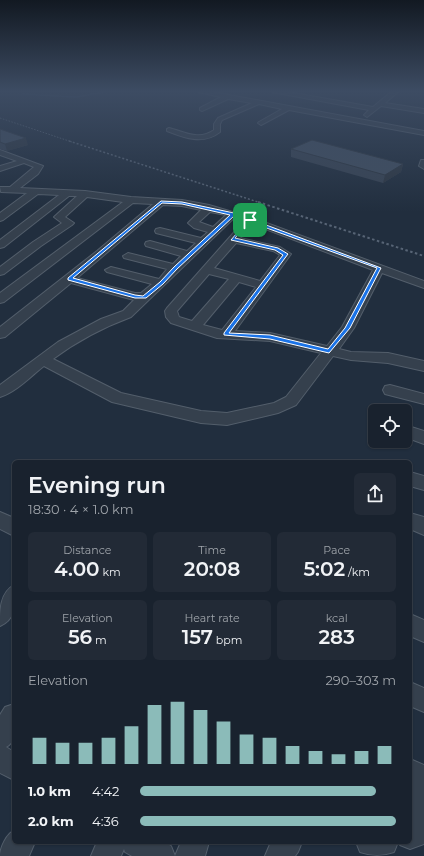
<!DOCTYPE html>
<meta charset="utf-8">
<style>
body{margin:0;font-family:Montserrat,sans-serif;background:#222a36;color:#f1f3f6;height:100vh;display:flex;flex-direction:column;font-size:15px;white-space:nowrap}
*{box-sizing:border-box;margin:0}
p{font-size:13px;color:#9fa4aa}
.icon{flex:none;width:22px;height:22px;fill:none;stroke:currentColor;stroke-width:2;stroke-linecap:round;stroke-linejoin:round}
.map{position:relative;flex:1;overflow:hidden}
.details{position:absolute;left:12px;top:460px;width:400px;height:384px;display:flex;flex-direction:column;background:#19222e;border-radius:6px;box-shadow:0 1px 3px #0004,0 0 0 1px #373f4a}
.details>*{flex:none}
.tools{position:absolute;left:368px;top:404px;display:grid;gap:8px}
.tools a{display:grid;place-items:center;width:44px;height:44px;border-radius:6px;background:#19222e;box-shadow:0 1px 3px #0004,0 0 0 1px #373f4a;font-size:20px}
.pin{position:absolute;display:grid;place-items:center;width:34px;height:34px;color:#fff;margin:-17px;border-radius:8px;box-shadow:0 2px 6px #0006}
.round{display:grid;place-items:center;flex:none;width:42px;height:42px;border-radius:6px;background:#222a36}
.overview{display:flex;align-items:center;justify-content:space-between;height:68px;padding:0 16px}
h1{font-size:22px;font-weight:600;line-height:30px}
.stats{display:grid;grid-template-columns:repeat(3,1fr);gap:6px;height:68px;padding:4px 16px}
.stats div{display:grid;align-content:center;border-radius:6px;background:#222a36;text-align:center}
.stats b{font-size:20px;font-weight:600}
.stats small{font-size:11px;font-weight:400}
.stats p{font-size:11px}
.chart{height:112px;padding:8px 16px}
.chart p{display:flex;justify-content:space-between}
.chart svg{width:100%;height:72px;margin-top:4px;stroke:#8bbbb9;stroke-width:6}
ul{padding:0 16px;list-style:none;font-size:13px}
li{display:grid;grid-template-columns:64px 48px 1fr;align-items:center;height:30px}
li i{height:10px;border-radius:5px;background:#8bbbb9}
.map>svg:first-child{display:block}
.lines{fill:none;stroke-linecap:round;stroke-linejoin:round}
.stream{stroke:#344966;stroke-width:1.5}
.minor-casing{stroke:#535e6b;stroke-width:2}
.minor{fill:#35404d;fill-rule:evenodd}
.rail-far2{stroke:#576475;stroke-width:1;stroke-dasharray:1.5 1.5;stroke-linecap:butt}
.rail-far1{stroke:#576475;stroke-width:1.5;stroke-dasharray:2 2;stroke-linecap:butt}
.rail{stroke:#576475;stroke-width:2;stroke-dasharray:2.5 2.5;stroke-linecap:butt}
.wall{fill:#374353}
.shaded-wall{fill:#2d3743}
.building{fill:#404e60;stroke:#2d3743}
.route{fill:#1a73e8;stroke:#fff;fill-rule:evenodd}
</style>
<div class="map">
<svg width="424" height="856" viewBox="0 0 424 856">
<rect width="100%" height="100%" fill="#212e3e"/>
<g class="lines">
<path class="stream" d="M22,94L76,97L105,92"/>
<g class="minor-casing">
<path id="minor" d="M198,92H213L424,131V135L289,110L261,125L258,123L259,122L282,109L259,104L222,120L220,124V132C203,145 185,138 167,131V129L169,128C185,132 199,141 214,130V124L218,118L252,103L228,99L202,111L200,110V108L221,97Z
M272,92H288L373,107L391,92H398L385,103L424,109V113L381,106L367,117L364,115L369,110Z
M0,150L43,166L38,174L20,188L85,191L131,197L182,200L209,205L253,218L424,281V288L382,273L354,328L339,349L351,352L388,353L424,361V371L388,363L351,360L333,356L296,405L278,413L227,425L201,423L112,402L44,366C31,376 16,392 0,397V385L58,342L101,319L123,311L134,300L71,283L5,337L0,338V327L97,251L153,204L133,203L4,302L0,303V293L123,202L87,197L65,217L74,223L72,225L41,246L4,274L0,275V267L33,242L62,223L54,217L77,196H69L4,247L0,248V240L59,195L38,194L3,220L0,221V213L27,193L1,192L0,187H10L34,167L24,163L0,171V166L17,161L0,155ZM163,205L182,206L201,210L188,223L194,228L208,232L201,238L160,228L156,229L155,231L156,233L196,243L187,251L150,241L146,242L145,244L146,246L181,256L173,264L128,253L123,256L124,258L167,269L159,279L111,267L105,270L107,272L152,284L141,293H135L77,278ZM210,212L226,215L213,227L199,222ZM234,218L244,221L167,308L165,311L166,317L171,323L217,338L270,341L321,353L286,397L274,403L227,413L201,411L121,393L53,359C77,341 104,327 131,317ZM252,224L373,270L342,327L327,346L270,333L235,331L291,254L280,247L240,238ZM236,243L273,251L280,255L260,281L214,268ZM209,274L229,279L192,321L179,317L177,311ZM239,282L256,287L222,330L203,325Z
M421,160H424V169L419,166Z
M390,385L424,394V404L385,394L383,390L385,386Z
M405,425L424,431V444L405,437Z
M410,472L424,476V490L410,486Z
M0,512L14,518V536L0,529Z
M410,513L424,517V535L410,529Z
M14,585C14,602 18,618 0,626C0,609 0,593 14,585Z
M410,614L424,620V642L410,636Z
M410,682L424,688V712L410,706Z
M14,704C14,715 19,742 6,747L14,752V780L0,773V715L5,707Z
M410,759L424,765V844L410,849L400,845L399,842H410V795L413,787L410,785Z
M14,831V842H35L29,856H0C0,848 7,833 14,831Z
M97,842H164L171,846L175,856L181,842H209L205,856H132L125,852L124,849L121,856H91Z
M271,842H302L298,852L295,856H265Z
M356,842H398L394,852C382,856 372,856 360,852Z"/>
</g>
<use href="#minor" class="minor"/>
<path class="rail-far2" d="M0,118L72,142"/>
<path class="rail-far1" d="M69,141L261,203"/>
<path class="rail" d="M258,202L424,256"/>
</g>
<path class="wall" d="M0,129L28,145L7,151L0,149Z
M291,149L403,164L401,172L383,183L291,157Z"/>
<path class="shaded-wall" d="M26,138L28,145L7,151L5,144Z
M403,164L401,172L383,183L385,175Z"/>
<path class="building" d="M0,129L26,138L5,144L0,142Z
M312,140L403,164L385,175L291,149Z"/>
<linearGradient id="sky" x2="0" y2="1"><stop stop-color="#121922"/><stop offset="0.43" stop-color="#3d4c63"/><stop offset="1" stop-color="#3d4c63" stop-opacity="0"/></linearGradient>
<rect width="424" height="212" fill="url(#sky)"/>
<path class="route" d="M161,201L182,202L234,213L381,268L350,328L329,353L270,339L224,335V333L283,255L275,250L231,240L247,221L234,216L177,269L163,284L146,298H135L68,280V278ZM162,203L182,204L230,215L174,267L160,282L143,296L135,295L73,278ZM250,222L377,268L345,328L328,349L270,335L229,333L288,254L278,248L235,238Z"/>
</svg>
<div class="tools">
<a><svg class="icon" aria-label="locate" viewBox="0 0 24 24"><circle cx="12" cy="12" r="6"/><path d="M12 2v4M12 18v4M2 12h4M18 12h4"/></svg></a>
</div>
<div class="pin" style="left:250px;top:220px;background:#1e9e55"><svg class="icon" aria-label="arrive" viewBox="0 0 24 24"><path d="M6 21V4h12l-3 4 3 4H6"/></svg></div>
<section class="details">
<div class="overview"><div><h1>Evening run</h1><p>18:30 · 4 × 1.0 km</p></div><a class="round"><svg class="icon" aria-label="share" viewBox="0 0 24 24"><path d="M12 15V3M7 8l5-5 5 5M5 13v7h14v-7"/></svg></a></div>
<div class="stats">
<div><p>Distance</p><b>4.00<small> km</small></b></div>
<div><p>Time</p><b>20:08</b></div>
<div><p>Pace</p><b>5:02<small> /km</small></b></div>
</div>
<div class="stats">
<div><p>Elevation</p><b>56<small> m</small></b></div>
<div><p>Heart rate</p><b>157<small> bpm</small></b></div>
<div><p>kcal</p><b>283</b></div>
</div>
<div class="chart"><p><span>Elevation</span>290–303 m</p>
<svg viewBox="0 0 160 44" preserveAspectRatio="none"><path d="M5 44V28M15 44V31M25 44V31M35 44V28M45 44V21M55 44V8M65 44V6M75 44V11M85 44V18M95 44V26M105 44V28M115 44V33M125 44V36M135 44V38M145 44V36M155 44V33"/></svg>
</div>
<ul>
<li><b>1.0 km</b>4:42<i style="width:92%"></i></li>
<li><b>2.0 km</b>4:36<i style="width:100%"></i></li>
</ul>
</section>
</div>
